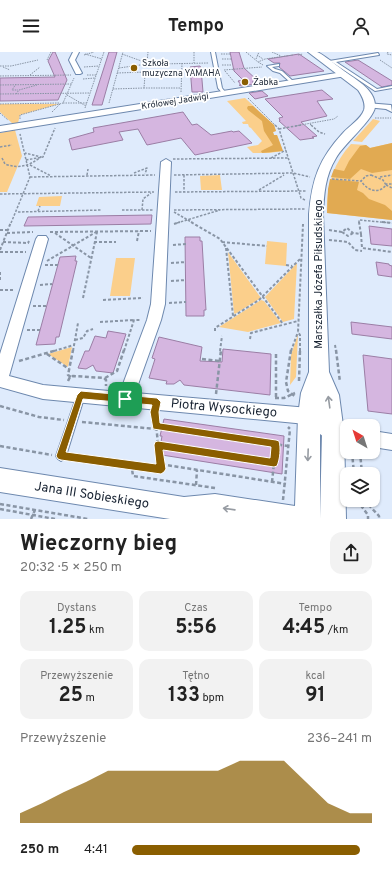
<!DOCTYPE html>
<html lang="pl">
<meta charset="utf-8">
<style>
body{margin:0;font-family:Overpass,sans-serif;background:#f2f2f2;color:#222;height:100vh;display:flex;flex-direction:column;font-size:15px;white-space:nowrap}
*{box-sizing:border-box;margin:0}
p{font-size:13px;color:#767676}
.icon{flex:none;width:22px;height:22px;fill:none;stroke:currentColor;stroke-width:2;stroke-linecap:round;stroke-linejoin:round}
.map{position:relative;height:467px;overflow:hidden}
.sheet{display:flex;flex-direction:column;background:#fff;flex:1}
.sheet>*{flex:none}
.needle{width:26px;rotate:321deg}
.fabs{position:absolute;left:340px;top:367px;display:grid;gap:8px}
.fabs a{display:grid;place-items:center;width:40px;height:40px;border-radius:8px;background:#fff;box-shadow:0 1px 3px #0004;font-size:20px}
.pin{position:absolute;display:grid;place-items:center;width:34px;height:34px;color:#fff;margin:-17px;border-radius:8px;box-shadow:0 2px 6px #0006}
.round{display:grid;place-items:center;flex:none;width:42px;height:42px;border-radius:12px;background:#f2f2f2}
.head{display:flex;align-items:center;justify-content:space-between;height:68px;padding:0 20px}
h1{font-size:22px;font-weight:700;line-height:30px}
.figures{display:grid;grid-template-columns:repeat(3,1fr);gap:6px;height:68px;padding:4px 20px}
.figures div{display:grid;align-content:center;border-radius:10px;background:#f2f2f2;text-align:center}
.figures b{font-size:20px;font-weight:700}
.figures small{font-size:11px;font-weight:400}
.figures p{font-size:11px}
.chart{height:112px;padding:8px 20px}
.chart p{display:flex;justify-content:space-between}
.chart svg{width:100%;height:72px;margin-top:4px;fill:#8a5e00;opacity:.7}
ul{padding:0 20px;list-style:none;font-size:13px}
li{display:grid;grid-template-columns:64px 48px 1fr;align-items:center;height:30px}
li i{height:10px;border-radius:5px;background:#8a5e00}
header{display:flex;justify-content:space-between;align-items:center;height:52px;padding:0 20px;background:#fff;font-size:18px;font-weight:700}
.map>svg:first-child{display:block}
.green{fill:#fbcf8b}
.forest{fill:#e1aa52}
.building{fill:#d5b6e0;stroke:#9b7ea5}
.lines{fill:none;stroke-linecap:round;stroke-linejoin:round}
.service-casing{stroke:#6d88ae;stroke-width:2}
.minor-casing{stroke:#6d88ae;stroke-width:2}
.tertiary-casing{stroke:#6d88ae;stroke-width:2}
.path-far3{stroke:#8995a5;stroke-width:1;stroke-dasharray:1.5 1;stroke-linecap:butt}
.path-far2{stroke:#8995a5;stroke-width:1.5;stroke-dasharray:2.5 1.5;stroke-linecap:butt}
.path-far1{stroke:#8995a5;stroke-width:2;stroke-dasharray:3 2;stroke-linecap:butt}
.path{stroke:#8995a5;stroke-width:2.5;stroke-dasharray:4 2.5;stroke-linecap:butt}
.service{fill:#fff;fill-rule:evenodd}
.minor{fill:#fff;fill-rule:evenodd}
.tertiary{fill:#fff;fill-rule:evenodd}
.oneway{stroke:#979ca3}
.route{fill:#8a5e00;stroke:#fff;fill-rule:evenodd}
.poi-dot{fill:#8a5e00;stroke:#fff;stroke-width:1.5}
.labels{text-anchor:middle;stroke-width:3.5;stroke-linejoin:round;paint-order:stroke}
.far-poi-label{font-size:9px;fill:#182332;stroke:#fff;text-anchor:start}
.far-street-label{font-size:9px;fill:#182332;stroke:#fff}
.street-label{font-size:11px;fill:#182332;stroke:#fff}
.near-street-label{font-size:13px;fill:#182332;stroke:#fff}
</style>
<header><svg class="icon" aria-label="menu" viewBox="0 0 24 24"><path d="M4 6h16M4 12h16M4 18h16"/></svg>Tempo<svg class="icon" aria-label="person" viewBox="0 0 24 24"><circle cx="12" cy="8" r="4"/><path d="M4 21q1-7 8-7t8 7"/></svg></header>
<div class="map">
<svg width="392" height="467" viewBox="0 0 392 467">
<rect width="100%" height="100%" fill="#dfebfc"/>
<path class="green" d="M245,46L274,73L276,79L273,80L274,83H277L283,99L269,101H253L247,95L258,93L262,89L251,76L249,75L248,72H243L242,70L246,69L227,49Z
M0,52H59L20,63L18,71L13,72L0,60Z
M373,67L380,69L362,90L353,89Z
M15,78L22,104L7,140H0V81Z
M392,91V168L327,161C326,134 333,112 351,92L366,93L370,96Z
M220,123L222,138H201L200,124Z
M62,144L60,154H36L39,145Z
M267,189L287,191L286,214L265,212Z
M228,200L261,246L235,262L234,261Z
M116,206H135L130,244H110Z
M297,211L294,267L283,270L265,245Z
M261,248L264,249L281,271L248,280L219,275Z
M298,282L296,325L290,333L291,303Z
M72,295L68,315L48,302Z"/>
<path class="forest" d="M248,54H253L274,73L276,79L273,80L274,83H277L283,99L262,101L261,99L273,93L264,79L262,69L248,58L247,56Z
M392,91V118L372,121L361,117L350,127L331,125L334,117L344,119L349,109L360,94L366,93L370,96Z
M330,127L359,130L357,138L363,141L369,147L385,153L392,159V168L327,161L328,137Z"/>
<path class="building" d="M53,0H55L67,28L58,48L0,49V26L55,25L48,9Z
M109,0H117L102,53H92Z
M230,0H239L244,16L258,29L252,30L255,32L241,34L239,33H241L238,29L243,28L234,19Z
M299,2L324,19L290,24L279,15L280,11H274L268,7Z
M358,8L392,29V33L382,35L345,10Z
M200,14L201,16L203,40H192L190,15Z
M322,38L333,47L317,49L327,64L301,70L317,84L312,85L314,86L300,88L279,69H280L279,66L283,65L265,47Z
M262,39L268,44L255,47L249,41Z
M183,60L192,73L197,72L211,83L232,79L233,80L239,79L252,91L195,103L181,86L147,93L138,77L119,80L123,88L72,98L69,87L94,80L93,76Z
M152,163L151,172L24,174L28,165Z
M369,174L392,177V194L371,192Z
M185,185H200V189H202L206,258H204V264H186Z
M76,204L75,209H77L59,285H56L55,292L36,293L60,205Z
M376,210L389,212V213L392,214V225L378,223Z
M351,270L392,275V287L352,282Z
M108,279L126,282L113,321L96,319L93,313L86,317L78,316L85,299H89L95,284L106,286Z
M159,285L202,295L200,309L222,310L223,297L271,302L270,343L184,333L180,328L174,332H166L167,329L149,326L155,307L152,306Z
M363,303L392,307V362L368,359Z
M164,367L284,384L282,422L162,403L166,391L161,390L162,384H160Z"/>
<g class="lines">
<g class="service-casing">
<path id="service" d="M211,0H215L222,36L226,41L225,42H223L218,36Z
M378,1L379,3L336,10L377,37L392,34V36L375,39L332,10L325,11L323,10Z
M279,12V14L272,15L275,17L282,19L293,29V31H291L280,21L273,19L267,14Z
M81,339L84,340L85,343L66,404L64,407L61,409L58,407L56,404L77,343L78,340Z"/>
</g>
<g class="minor-casing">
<path id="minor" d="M73,0H79L75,8L82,21L80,22H76L69,8Z
M343,20H346V24L0,80V74Z
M366,51L391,53L392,60L386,57L366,55Z
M166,107L171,110L165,252L161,268L135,341L309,356L336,373L347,375V391L327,387L306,372L43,347L0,335V302L36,187L38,184H46L48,187L9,324L43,333L120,340L147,268L151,252L161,110Z
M373,379L392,382V398L373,395Z"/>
</g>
<g class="tertiary-casing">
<path id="tertiary" d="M308,0C310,0 314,0 317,0C323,2 341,17 347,21C358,29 376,39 375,55C374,67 343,93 336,106C325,124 324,142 323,162L329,320L339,343L344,381L346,467H320L322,381L320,364V467H170L0,440V416L184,445L215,442L295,454L298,364L301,341L309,320V162C312,127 319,107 343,81C349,74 361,67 364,58C366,51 362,44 358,38Z"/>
</g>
<path class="path-far3" d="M194,0V11
M246,0L258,10
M272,0L281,4
M388,0L387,2L392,3
M85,2L102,7
M122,2L147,11
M221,2H230
M84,3L94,0
M257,3L263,7
M298,3L303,2
M222,7H231
M256,7L259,0
M47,8L51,0
M380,8L392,16
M147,11L148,0
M159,12L208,11
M222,13H232
M263,13L258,10L265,7L293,3
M0,14H11L38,8
M3,15L10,18
M84,15L99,14
M119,16L147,12
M224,18L262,15
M225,19L235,31
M117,21L146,20
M158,22H182
M30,23L40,15
M87,23H96
M145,23L144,36H181
M0,24L71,23
M83,27L95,26
M16,32L12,38H18
M0,33L71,32
M113,37L144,36
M181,40L182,11
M0,42L90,41
M16,42L19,38L37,33
M67,43L86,54
M248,46L276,74
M63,51H87
M109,51L123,0
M0,52L59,51
M85,56L104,0
M52,60L60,52
M0,61L8,68
M375,66H391
M20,67V63L63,51L74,26
M310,72L312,74
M295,74L334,67L338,64"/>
<path class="path-far2" d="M275,73L279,77L301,146L305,148
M311,73L319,80L325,82
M279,77L301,73
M0,95L12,93
M2,106L5,112C19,117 29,114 41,105L25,101
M271,106L286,98
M173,107L289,106
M26,108L43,105L55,76
M30,113L51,124
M134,121L147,116L145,122
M87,123L88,117
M174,123L293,121L310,125
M184,123V140
M371,123L383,128L386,133C378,143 367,138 361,129L366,124Z
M30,125L155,123
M380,125L392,123
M332,127L361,129
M385,132H392
M386,133L392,136
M259,138L284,123
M175,140L307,139
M0,142L154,140
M122,158H153
M142,158L143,147L151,141
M174,158L306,157
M38,159L40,154
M18,160L102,158
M174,160L193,171
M11,171L30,125L20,82
M177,171L220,158
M359,171V168L392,171"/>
<path class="path-far1" d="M191,170L220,187L283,272
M382,170L392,171
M174,172L180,170
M0,178H8
M329,178L342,180L347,176L353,181L361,182L359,170
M50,180L151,179
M342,180L348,184L353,181
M7,181L33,180
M55,181L91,206
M361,182L362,196L392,200
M329,188L348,190L355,198L362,199
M137,189L139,179
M3,190L28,191L29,189
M94,190H116
M222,190L267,194
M173,193L186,192
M226,196L233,264
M0,198L11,170
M0,200H26
M47,209L96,180
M171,211L186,210
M45,213H58
M286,213L292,214
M0,220V229
M171,229L186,228
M40,233L52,232
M0,238H15
M83,246L97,180
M103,248L143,246
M169,251L186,250
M33,254H46
M100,270L134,268
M27,278H40
M215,279V276L259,248L300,207
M250,287L251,281L298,269
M75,288L83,286L87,279L93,277
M335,293L336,299
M54,299L74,293
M73,299L78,271
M124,299L134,268H141
M220,299L222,284
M291,299L298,280
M300,299V283L298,280L303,172"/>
<path class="path" d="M291,298L286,330L288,339L296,345
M336,298L340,330
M47,302L69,317
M276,302V346
M202,307L219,309
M19,309L57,298
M71,325L68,323L73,298
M105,326L117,319L124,298
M68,329L70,325L73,324L104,326L106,328V334
M299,329L300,298
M216,342L221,298
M275,346H284L295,341
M0,354L39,365L64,368
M155,362L160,412
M82,370L156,377
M351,372L364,374
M156,375L288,394
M158,393L274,411
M0,394L52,403
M352,400L354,422
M360,400L362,422
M71,405L161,417L160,412L286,432
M129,413L132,417L133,424L215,436
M272,430L276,392
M196,433L197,418
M283,448L290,377L288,375
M357,448L368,463V467
M364,448L379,464V467
M0,452L88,467
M0,457L55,467
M31,467L35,458"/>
<use href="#service" class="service"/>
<use href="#minor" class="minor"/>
<use href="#tertiary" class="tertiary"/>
</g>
<defs><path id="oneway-shaft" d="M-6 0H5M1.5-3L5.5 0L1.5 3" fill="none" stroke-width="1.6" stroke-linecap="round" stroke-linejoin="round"/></defs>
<g class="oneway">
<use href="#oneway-shaft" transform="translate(329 350) rotate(-98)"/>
<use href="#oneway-shaft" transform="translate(308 403) rotate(92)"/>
<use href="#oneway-shaft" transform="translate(229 457) rotate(-172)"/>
</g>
<path class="route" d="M81,339L157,346L161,350L159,360L160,371L276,388L279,389C281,396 280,407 277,414L274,415L163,398L166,417L164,420L161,422L61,408L58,407L56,404L77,343ZM83,347L152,353L150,360L153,377L271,395L270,406L158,389L155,390L154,393L156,412L66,400Z"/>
<g class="poi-dot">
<circle cx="134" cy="16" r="4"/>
<circle cx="245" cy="30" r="4"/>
</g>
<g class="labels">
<g class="far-poi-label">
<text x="142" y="14">Szkoła<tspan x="142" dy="10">muzyczna YAMAHA</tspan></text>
<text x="253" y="33">Żabka</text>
</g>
<g class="far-street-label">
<text transform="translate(175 49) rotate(-9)" y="3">Królowej Jadwigi</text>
</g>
<g class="street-label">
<text transform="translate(318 222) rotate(-90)" y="4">Marszałka Józefa Piłsudskiego</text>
</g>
<g class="near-street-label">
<text transform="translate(224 355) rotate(5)" y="5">Piotra Wysockiego</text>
<text transform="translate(92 442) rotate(9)" y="5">Jana III Sobieskiego</text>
</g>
</g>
</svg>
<div class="fabs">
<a><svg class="needle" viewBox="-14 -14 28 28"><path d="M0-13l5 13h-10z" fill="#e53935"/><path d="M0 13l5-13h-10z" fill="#767676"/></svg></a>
<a><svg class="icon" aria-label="layers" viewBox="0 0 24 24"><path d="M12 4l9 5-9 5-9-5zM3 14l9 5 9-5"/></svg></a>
</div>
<div class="pin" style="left:125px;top:347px;background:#1e9e55"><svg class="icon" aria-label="arrive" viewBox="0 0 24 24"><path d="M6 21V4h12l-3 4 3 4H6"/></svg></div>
</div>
<section class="sheet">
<div class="head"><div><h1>Wieczorny bieg</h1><p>20:32 · 5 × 250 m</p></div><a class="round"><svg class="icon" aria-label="share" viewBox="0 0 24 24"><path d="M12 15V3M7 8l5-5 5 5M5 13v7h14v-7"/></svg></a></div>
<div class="figures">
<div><p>Dystans</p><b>1.25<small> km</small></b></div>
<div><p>Czas</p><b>5:56</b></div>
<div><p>Tempo</p><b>4:45<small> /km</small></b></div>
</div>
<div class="figures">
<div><p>Przewyższenie</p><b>25<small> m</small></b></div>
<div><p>Tętno</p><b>133<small> bpm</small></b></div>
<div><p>kcal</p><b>91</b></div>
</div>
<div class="chart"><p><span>Przewyższenie</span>236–241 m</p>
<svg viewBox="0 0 160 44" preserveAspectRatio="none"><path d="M0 44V38L10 32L20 25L30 19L40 12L50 12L60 12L70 12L80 12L90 12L100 6L110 6L120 6L130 19L140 32L150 38L160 38V44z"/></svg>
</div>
<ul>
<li><b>250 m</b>4:41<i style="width:95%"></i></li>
</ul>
</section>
